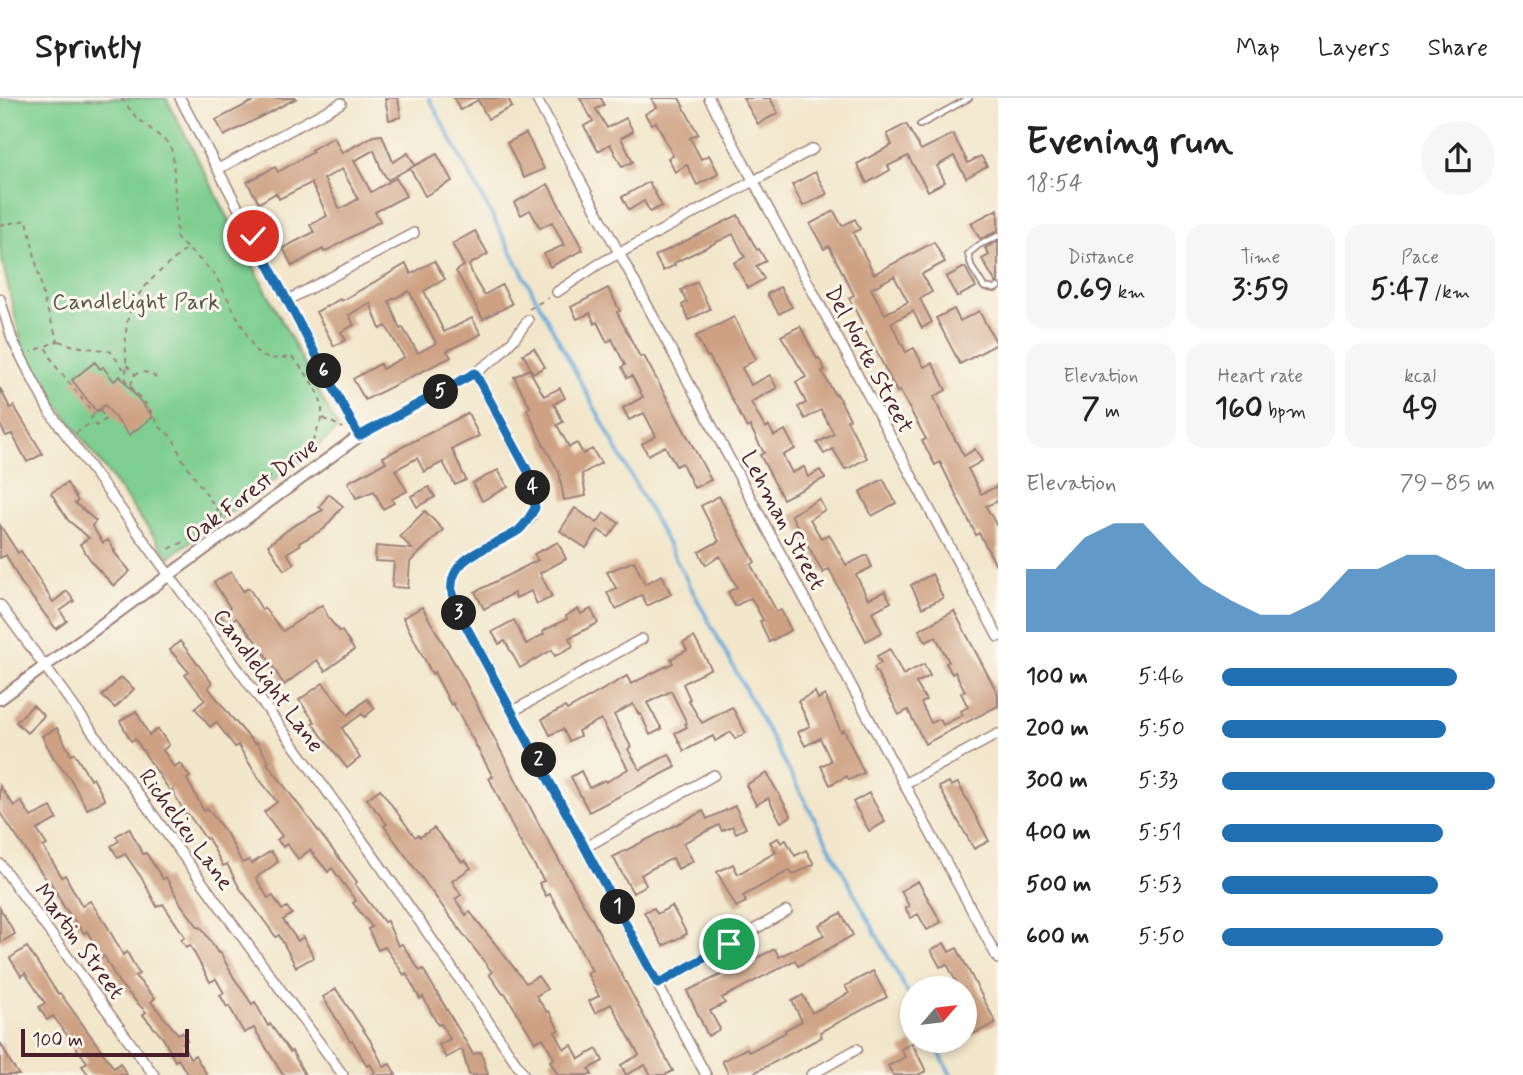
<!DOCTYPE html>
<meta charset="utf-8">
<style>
body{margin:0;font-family:Mynerve,sans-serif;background:#f6f6f6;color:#222;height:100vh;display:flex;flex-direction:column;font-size:26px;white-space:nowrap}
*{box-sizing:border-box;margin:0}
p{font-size:23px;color:#767676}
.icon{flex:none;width:38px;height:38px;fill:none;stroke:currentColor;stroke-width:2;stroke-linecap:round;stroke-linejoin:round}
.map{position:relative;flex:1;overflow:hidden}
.side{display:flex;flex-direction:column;background:#fff;width:525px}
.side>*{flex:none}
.needle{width:46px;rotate:62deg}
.tools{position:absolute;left:900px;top:878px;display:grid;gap:14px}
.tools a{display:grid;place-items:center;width:77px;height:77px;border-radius:50%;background:#fff;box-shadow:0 4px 10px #0003;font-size:35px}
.scale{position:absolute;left:21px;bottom:18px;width:168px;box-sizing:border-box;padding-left:7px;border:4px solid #4a1f2b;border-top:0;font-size:19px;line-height:24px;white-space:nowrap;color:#4a1f2b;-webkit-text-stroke:5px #fbf7ec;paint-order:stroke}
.pin{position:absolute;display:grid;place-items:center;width:60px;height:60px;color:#fff;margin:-30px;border:4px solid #fff;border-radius:50%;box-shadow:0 2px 7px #0007}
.km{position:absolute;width:35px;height:35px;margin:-18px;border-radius:50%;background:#222;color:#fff;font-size:19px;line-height:35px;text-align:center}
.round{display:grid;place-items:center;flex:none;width:74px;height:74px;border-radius:37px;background:#f6f6f6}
.overview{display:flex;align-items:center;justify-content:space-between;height:119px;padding:0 28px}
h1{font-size:38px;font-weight:800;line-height:52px}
.figures{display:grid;grid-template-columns:repeat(3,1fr);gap:10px;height:119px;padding:7px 28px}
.figures div{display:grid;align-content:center;border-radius:18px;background:#f6f6f6;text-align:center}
.figures b{font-size:30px;font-weight:800}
.figures small{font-size:19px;font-weight:400}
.figures p{font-size:19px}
.chart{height:196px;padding:14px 28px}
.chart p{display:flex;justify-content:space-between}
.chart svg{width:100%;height:126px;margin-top:7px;fill:#1f6fb2;opacity:.7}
ul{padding:0 28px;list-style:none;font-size:23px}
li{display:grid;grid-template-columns:112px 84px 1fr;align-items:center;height:52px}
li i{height:18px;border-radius:9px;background:#1f6fb2}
header{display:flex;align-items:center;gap:42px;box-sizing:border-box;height:98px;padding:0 35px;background:#fff;border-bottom:2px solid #e0e0e0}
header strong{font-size:33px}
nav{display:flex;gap:38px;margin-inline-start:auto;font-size:24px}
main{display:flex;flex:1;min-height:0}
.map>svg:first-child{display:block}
.green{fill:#7dce90;stroke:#64765e;stroke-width:2}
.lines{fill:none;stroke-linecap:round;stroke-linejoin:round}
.stream{stroke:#64a9d9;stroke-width:3.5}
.building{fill:#cea183;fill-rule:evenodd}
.service-casing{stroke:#9e827b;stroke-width:8}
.minor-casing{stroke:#9e827b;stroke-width:12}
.tertiary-casing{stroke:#9e827b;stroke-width:14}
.path{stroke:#9e827b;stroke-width:2;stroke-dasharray:5 5;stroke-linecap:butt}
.service{stroke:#fff;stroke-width:4.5}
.minor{stroke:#fff;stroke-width:9}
.tertiary{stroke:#fff;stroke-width:10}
.route-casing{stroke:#fff;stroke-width:14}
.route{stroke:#1f6fb2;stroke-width:9}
.labels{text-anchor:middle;stroke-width:6;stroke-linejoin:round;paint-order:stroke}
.park-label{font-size:23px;fill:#595449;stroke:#fbf7ec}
.street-label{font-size:23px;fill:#4a1f2b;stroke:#fbf7ec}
</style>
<header>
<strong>Sprintly</strong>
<nav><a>Map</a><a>Layers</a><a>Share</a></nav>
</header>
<main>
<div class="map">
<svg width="998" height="977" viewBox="0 0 998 977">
<rect width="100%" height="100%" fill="#fbf7ec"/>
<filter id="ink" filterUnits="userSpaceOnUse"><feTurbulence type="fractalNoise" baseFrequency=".0143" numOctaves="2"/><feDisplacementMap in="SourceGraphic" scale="14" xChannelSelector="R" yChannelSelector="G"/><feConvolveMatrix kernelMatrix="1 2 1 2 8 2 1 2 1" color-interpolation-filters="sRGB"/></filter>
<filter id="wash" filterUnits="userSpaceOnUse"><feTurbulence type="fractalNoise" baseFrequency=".00686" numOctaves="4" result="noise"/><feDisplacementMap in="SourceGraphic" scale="28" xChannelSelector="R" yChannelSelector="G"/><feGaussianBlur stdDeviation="1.57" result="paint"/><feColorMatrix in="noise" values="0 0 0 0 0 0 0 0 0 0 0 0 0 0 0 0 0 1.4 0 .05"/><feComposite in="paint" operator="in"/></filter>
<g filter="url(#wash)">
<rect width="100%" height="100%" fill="#f2e6cb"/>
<path class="green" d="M0,0H166L338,331L295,367L169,459L56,304L22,248L0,153Z"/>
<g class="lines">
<path class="stream" d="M429,0L912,903
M933,943L951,977"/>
</g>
<g id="blocks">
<path class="building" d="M259,0H297L224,38L216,22Z
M385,0H398L401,19L389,22Z
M454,0H508L512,9L488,21L478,2L460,12Z
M580,0H601L604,7L596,11L607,30L626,20L633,33L621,40L633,64L622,69L610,46L598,53L584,28L593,23Z
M651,0H679L698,36L690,40L701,61L709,57L719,76L697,87L687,67L675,74L668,60L673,58L656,24L651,26L645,16L657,9Z
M743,0H770L778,15L758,26Z
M906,26L921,52L953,36L968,65L981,58L987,68L966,80L954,58L937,68L945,84L928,93L908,58L888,68L890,72L867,85L857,66L892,47L887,36Z
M526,35L544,71L524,80L507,45Z
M382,37L393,64L408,55L415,67L388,82L382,73L374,52L354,63L371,94L396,80L406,98L375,114L380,123L324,154L323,151L292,168L283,150L314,134L310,127L327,118L320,102L311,85L279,101L276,95L259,105L247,84L275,69L278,74L313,54L311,52L334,39L342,55L373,38ZM342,71L358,101L340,111L324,81Z
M437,56L452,83L425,98L410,70Z
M815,74L827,96L803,108L792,87Z
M649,84L662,108L650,114L644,103L629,112L622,99Z
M548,86L583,152L550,169L544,156L564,147L552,124L540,130L530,112L521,117L514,105Z
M998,111V133L980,141L971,125Z
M834,113L842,128L855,121L860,131L853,135L874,176L934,144L945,164L922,176L932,194L920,201L932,224L922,230L913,213L891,225L906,254L914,250L924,269L932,265L937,274L946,292L934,299L942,317L964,358L975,351L982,363L968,371L981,396L998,388V403L986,408L998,430V471L979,435L976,437L940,364L935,367L922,343L926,341L900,293L897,294L849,200L854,197L829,148L824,151L810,126ZM894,178L908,204L885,216L871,191Z
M738,117L757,152L759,151L766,163L756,168L764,181L748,190L734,165L745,159L733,136L674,165L675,167L663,173L655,158Z
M475,133L488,156L469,167L475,182L484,197L502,187L512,206L483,221L456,173L464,168L452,146Z
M998,143V184L996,185L982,161L989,157L985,150Z
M434,163L445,181L424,193L444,234L472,220L481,236L447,253L451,259L365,302L353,281L380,266L382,271L404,259L386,228L380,231L370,205L349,217L354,227L341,234L346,242L334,248L316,214L340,201L341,203L406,166L411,176ZM409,193L436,245L418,255L403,230L400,231L389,203Z
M965,169L976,189L957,199L946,179Z
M697,184L710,211L689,222L682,207L687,204L681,192Z
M780,189L792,209L779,216L767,196Z
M608,190L620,213L617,214L640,259L644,258L711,382L694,390L682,365L676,368L665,348L648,357L642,346L656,338L644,315L629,322L623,310L643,299L632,278L627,280L622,269L625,267L612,241L607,244L597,224L595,226L590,215L577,221L571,209Z
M954,211L960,223L979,213L997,246L960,266L936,220Z
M734,219L756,261L742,270L751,287L770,277L777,290L751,304L765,330L769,328L774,338L785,332L795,351L783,357L792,375L804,369L808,379L820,372L825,380L783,401L760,357L764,355L750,328L747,330L709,258L707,259L696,238Z
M800,228L817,261L819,260L825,272L822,273L835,297L837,296L850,321L847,322L867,360L849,370L845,371L833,351L824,356L817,345L834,336L821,312L805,321L798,309L806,305L796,284L806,279L781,238Z
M534,250L545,269L533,275L523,256Z
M95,264L100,271L103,269L114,283L120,278L153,319L129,337L105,307L96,313L72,282Z
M529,271L544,298L560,290L565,300L554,306L563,324L557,327L569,349L577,345L583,356L592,351L601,365L582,376L586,398L564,402L559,374L543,346L527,311L530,309L514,279Z
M0,290L10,310L14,308L43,356L27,364L12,336L6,338L0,327Z
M468,315L479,338L452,351L466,382L455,387L443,364L424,374L417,360L395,372L407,393L392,401L394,405L383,411L374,393L356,400L348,384L386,364L383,359Z
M498,372L508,389L482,403L473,385Z
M883,381L896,405L872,418L860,394Z
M67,385L78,403L75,405L96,423L92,428L103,445L108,442L115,453L114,454L130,473L114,488L94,467L80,446L89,440L68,422L51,395Z
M429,389L435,399L417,409L411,398Z
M329,396L343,408L324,431L299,445L300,447L287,455L294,466L284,472L268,447L293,428L323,412L319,409Z
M719,398L755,464L751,467L777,514L781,512L791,532L769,544L760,523L763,522L751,500L735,508L728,494L737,489L720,458L706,467L699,454L719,443L701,408Z
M819,401L825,412L810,421L821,440L829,436L846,467L867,457L872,469L856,477L868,501L885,493L891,504L872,514L882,534L866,543L829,471L823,475L791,417Z
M575,410L597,425L604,415L619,425L609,439L598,432L586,450L560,433Z
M425,413L443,432L410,464L408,490L392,489L394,464L375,463L376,448L412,451L400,438Z
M0,427L18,455L21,453L53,504L67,493L74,503L60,513L67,523L56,531L20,483L6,457L0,460Z
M558,444L566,461L540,475L552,499L537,506L531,493L516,500L514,495L484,511L475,494L538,462L534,456Z
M634,463L645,486L662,477L671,496L647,508L642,497L616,511L607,495L616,490L607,474Z
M231,474L243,493L249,490L262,512L264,510L283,533L322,507L329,521L340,534L342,533L354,552L325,573L317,562L284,587L260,548L236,520L226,526L220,516L230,510L214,484Z
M932,476L943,500L922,510L911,487Z
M422,509L462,578L541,730L593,823L673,973L665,977H651L645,967L626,977L621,967L639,957L611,906L595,915L589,903L599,898L587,875L592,873L550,796L546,798L539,785L544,783L519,742L489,680L493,679L453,605L451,607L434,574L432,576L403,520Z
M578,511L581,516L591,511L598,525L569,540L573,548L555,558L552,552L520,570L505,543L499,546L492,534L514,522L526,546L544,536L543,533L567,521L566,518Z
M954,513L998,596V608L925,646L908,612L899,617L874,569L881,565L877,558L890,551L903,577L924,566L930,578L916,585L926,602L921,605L931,625L940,621L943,627L963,617L961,613L968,609L961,595L965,593L955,574L952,576L946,565L949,564L936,539L926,544L919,532Z
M694,539L711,570L683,586L690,601L688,602L702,625L732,609L746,635L735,641L731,634L715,643L713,638L684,653L675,635L687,629L685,626L687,625L671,593L647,605L662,631L650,637L641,616L639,617L633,606L614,617L631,649L628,651L640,672L669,656L676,669L589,714L571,679L581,673L589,690L605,682L606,684L628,671L601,621L578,633L580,638L569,643L563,631L550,637L542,621L565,609L567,612L627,578L631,586L673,565L671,561L687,552L683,545Z
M180,543L212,585L208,589L232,620L255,646L257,644L269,664L267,665L357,784L355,786L384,824L387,823L398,848L402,846L420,873L423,871L473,956L481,954L488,977H469L462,951L446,960L439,947L450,941L441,926L438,927L423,899L420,901L406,875L404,877L385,849L378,852L368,831L372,829L353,805L356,803L332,770L328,774L310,752L298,761L287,746L283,749L277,742L282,738L264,714L277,704L257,678L238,647L235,649L216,624L210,629L195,610L205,602L185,577L189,574L170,552Z
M121,579L134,591L115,610L102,598Z
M323,585L348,617L367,601L375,610L365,619L362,616L342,630L360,660L347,670L312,625L315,624L299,602Z
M815,594L818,601L825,597L841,634L844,632L864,675L849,682L847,678L830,687L821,668L831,663L820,640L805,648L798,634L810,628L798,603Z
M33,607L44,618L27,635L16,624Z
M136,613L149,637L158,631L169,647L163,652L174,669L180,665L190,679L187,681L204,713L207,710L227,736L242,765L249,762L251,766L271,753L278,764L256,780L268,800L273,798L282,812L287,809L292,816L283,822L298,843L303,839L314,859L296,869L279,837L276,839L260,817L239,789L227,766L223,768L208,740L206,741L188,716L186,717L172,692L170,693L135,641L131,643L120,623Z
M57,630L71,657L74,655L90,681L93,680L105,702L87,711L71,682L53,659L42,638Z
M767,675L791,718L781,724L768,700L756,707L746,687Z
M949,684L951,688L958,685L989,743L974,751L939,689Z
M0,688L14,708L21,703L31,719L51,709L57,721L37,732L47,747L43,749L62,779L65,777L82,808L90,803L106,826L123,857L127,854L139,876L135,878L155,900L151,904L178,936L182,934L187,942L182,945L190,960L195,957L207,977H188L178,961L175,963L163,940L143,917L146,914L119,885L104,858L101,860L87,833L84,835L64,809L50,783L48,784L0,715Z
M380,691L415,739L418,737L420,739L434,730L462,764L465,762L471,770L452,783L461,797L455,801L466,817L470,814L526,885L538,878L547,891L536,898L547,914L549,913L559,932L555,934L564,951L572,947L579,961L597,951L603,963L589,971L592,977H558L550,963L554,960L543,940L535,944L505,895L503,896L489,876L492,874L448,816L384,728L387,726L367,701Z
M869,695L885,724L869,733L853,704Z
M735,708L746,730L736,735L732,728L722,733L719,727L683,745L693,763L678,771L673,760L651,771L641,777L646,787L633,795L613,759L703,713L707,721Z
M129,730L143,756L146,755L163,781L166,779L180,805L199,830L201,829L218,855L220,854L234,880L252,906L255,904L268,928L270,926L290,954L292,953L305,977H283L254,930L244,935L229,908L227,909L220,897L224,895L216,881L210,884L190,847L186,849L181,842L185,839L163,806L157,809L143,782L125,756L118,760L111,748L119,743L116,738Z
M778,740L781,745L786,742L795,758L806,752L814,766L793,777L790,772L743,798L746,804L736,809L717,774L733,766L738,776L776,754L770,744Z
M918,783L941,824L927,832L918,816L911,820L905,810L909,808L901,793Z
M672,808L687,836L663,848L644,814L654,810L657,816Z
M0,810L15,836L0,845Z
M841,815L853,837L798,868L795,862L722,900L725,905L710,913L720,931L708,938L687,893L775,851L779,859L824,837L819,827Z
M944,845L949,854L957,850L996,925L971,937L964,925L970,921L964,909V891H960L947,866L940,869L931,852Z
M27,849L58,896L60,895L114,970L120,965L127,977H89L82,968L87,964L53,918L47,922L39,909L45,905L25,875L21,878L10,860Z
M873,873L887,899L820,934L822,939L750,977H729L722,963L747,950L749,954L786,934L785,932L802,923L792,903L803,897L812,915L849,895L845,888Z
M336,891L370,942L384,969L390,966L396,977H370L375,974L370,966L367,968L352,942L350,943L323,899Z
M0,944L12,967L19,977H0Z
M912,945L926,973L918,977H893L888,968L905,959L901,951Z"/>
</g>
</g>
<g filter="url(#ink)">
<use href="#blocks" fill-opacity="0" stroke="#9e827b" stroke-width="2"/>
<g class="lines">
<g class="service-casing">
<path id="service" d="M920,27L969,0
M998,138L979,147L968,156L972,170L984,189L995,191L998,189"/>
</g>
<g class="minor-casing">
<path id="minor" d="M180,0L359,338L475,275L497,259L514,241L528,222
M536,0L998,861
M709,0L998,539
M218,71L341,5
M557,194L599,166L813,51
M0,201L12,241L49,313C209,533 374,750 524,977
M286,203L414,135
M475,275L531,379C533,388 536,397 535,407C531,449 447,443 452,494C453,501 457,509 459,515L706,977
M0,507L343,977
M513,613L642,541
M904,686L998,636
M586,749L714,677
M0,766L154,977
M658,886L787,813
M811,977L857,951"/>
</g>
<g class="tertiary-casing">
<path id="tertiary" d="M0,601L359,338"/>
</g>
<path class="path" d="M121,0L136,19L169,46L173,56L177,141L214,175L255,252C266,264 276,260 292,259L305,274L318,295L322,308V320L311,347L221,418L188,442L165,453
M0,127L27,122L45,206L58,243L31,254
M185,152C159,175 128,195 126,234C125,250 127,266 126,283L149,310L160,329L173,340L182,361L221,417
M529,211L548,200
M59,243L74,248L110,253L126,274
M46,250L54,266L95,317
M127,267L135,276
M131,287L133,278C142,272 150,273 157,281
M100,313L106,321L96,328L91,320L105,307
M323,320L343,330
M76,335L92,324"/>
<use href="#service" class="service"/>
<use href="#minor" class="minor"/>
<use href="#tertiary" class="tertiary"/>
</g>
</g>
<g class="lines" filter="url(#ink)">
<g class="route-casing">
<path id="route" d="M253,138L359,338L475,275L531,379L535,410C531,417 526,426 519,432C496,449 447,456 452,495C453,501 457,509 459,515L658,886L729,846"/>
</g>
<use href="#route" class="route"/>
</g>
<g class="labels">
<g class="park-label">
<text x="136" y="211">Candlelight Park</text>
</g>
<g class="street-label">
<text transform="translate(870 261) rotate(62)" y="8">Del Norte Street</text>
<text transform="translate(251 392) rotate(-37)" y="8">Oak Forest Drive</text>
<text transform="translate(784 422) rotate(62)" y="8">Lehman Street</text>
<text transform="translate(269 582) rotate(54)" y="8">Candlelight Lane</text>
<text transform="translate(187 731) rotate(54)" y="8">Richelieu Lane</text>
<text transform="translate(80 843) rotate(54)" y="8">Martin Street</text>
</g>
</g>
</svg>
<div class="tools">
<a><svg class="needle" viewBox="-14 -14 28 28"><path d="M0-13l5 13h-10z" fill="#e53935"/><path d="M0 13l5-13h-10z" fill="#767676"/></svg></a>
</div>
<div class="scale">100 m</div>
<div class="pin" style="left:729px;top:846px;background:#1e9e55"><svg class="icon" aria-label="arrive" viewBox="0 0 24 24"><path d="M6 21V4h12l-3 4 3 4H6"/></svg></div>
<div class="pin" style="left:253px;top:138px;background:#d93025"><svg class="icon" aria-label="check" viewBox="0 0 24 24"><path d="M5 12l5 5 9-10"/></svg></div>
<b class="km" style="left:618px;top:809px">1</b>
<b class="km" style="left:539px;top:662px">2</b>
<b class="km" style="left:459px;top:515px">3</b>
<b class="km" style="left:533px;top:390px">4</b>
<b class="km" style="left:441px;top:294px">5</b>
<b class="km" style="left:324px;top:273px">6</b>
</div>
<section class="side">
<div class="overview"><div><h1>Evening run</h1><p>18:54</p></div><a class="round"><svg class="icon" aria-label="share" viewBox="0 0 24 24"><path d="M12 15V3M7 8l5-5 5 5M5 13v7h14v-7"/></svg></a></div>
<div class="figures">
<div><p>Distance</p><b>0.69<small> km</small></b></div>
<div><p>Time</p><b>3:59</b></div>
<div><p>Pace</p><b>5:47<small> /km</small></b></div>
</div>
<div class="figures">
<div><p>Elevation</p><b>7<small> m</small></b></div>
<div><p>Heart rate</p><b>160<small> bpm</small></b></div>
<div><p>kcal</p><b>49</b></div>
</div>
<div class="chart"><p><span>Elevation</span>79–85 m</p>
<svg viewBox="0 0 160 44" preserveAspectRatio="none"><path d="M0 44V22L10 22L20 11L30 6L40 6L50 17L60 27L70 33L80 38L90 38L100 33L110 22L120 22L130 17L140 17L150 22L160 22V44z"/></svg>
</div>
<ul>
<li><b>100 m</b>5:46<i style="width:86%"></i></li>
<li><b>200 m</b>5:50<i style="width:82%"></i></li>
<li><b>300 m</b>5:33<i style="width:100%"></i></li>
<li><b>400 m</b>5:51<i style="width:81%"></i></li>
<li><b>500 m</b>5:53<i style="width:79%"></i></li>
<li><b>600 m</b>5:50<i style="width:81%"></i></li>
</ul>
</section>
</main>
